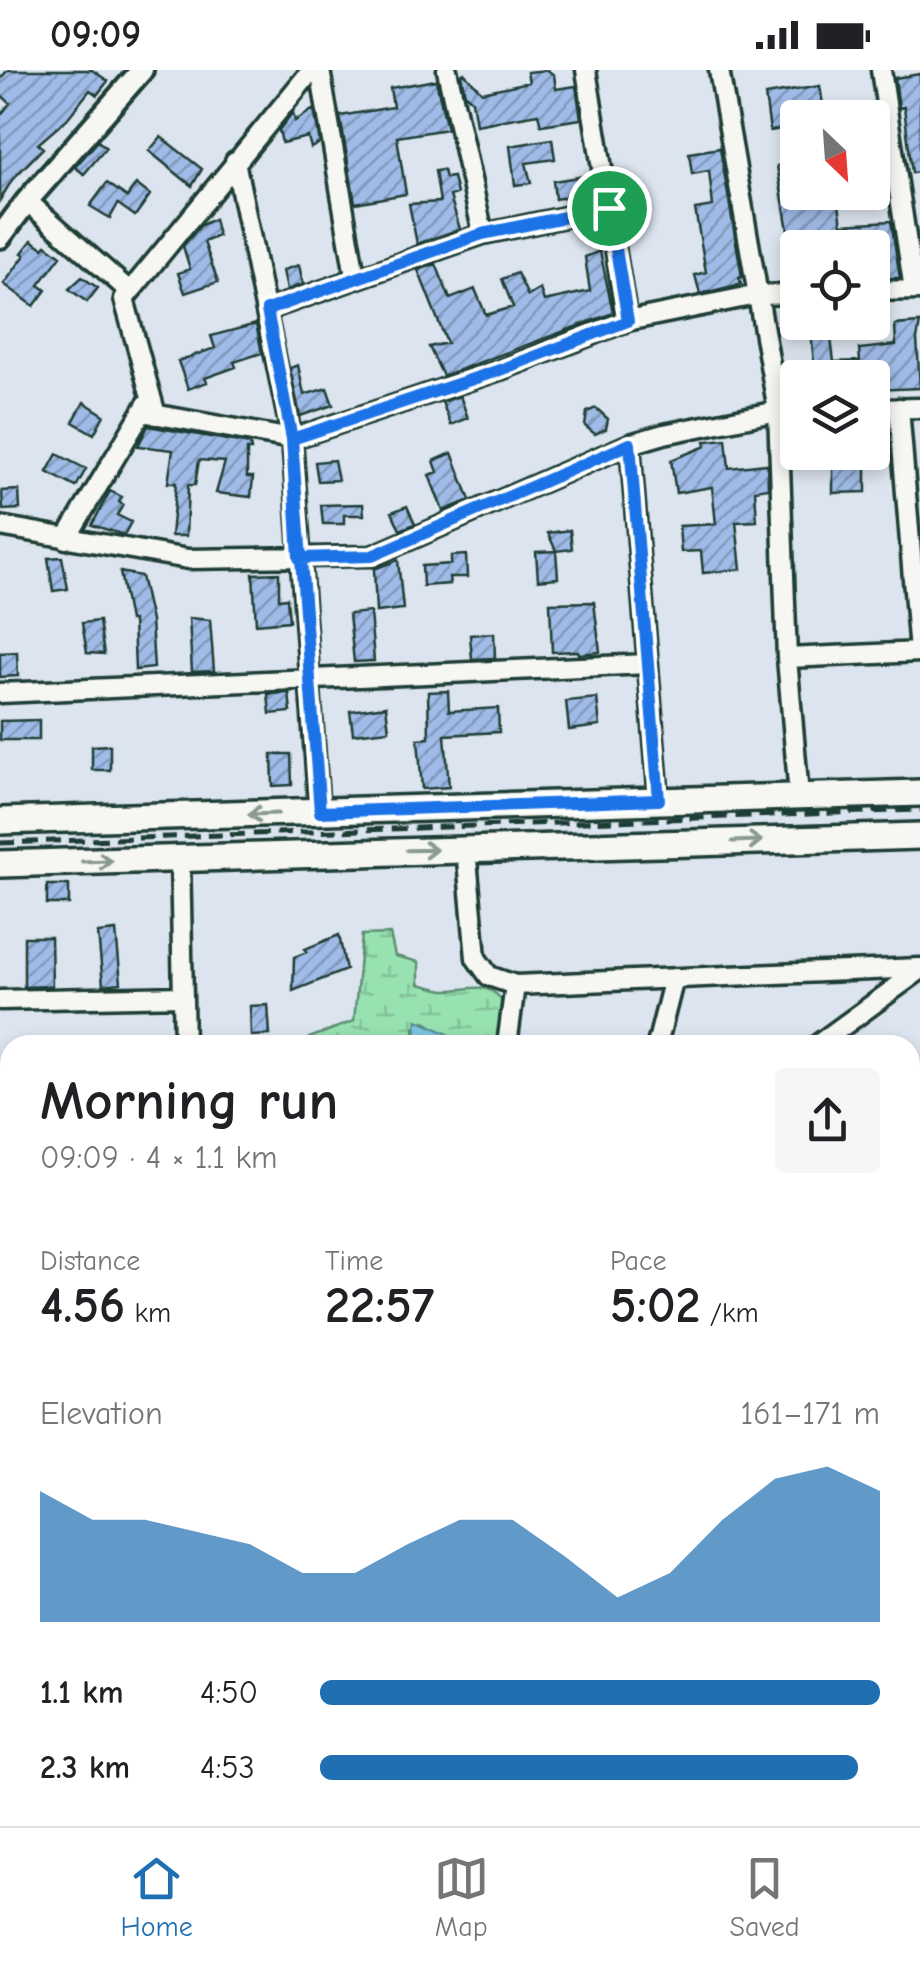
<!DOCTYPE html>
<meta charset="utf-8">
<style>
body{margin:0;font-family:"Comic Neue",sans-serif;background:#f6f6f6;color:#202124;height:100vh;display:flex;flex-direction:column;font-size:38px;white-space:nowrap}
*{box-sizing:border-box;margin:0}
p{font-size:32px;color:#757577}
.icon{flex:none;width:55px;height:55px;fill:none;stroke:currentColor;stroke-width:2;stroke-linecap:round;stroke-linejoin:round}
.map{position:relative;flex:1;overflow:hidden}
.side{position:absolute;left:0px;top:965px;width:920px;height:792px;display:flex;flex-direction:column;background:#fff;border-radius:30px 30px 0 0;box-shadow:0 5px 15px #0003}
.side>*{flex:none}
.needle{width:65px;rotate:155deg}
.buttons{position:absolute;left:780px;top:30px;display:grid;gap:20px}
.buttons a{display:grid;place-items:center;width:110px;height:110px;border-radius:10px;background:#fff;box-shadow:0 5px 15px #0003;font-size:50px}
.pin{position:absolute;display:grid;place-items:center;width:85px;height:85px;color:#fff;margin:-42px;border:5px solid #fff;border-radius:50%;box-shadow:0 2px 10px #0007}
.round{display:grid;place-items:center;flex:none;width:105px;height:105px;border-radius:10px;background:#f6f6f6}
.headline{display:flex;align-items:center;justify-content:space-between;height:170px;padding:0 40px}
h1{font-size:55px;font-weight:700;line-height:75px}
.metrics{display:grid;grid-template-columns:repeat(3,1fr);gap:15px;height:170px;padding:10px 40px}
.metrics div{display:grid;align-content:center}
.metrics b{font-size:50px;font-weight:700}
.metrics small{font-size:28px;font-weight:400}
.metrics p{font-size:28px}
.chart{height:280px;padding:20px 40px}
.chart p{display:flex;justify-content:space-between}
.chart svg{width:100%;height:180px;margin-top:10px;fill:#1f6fb2;opacity:.7}
ul{padding:0 40px;list-style:none;font-size:32px}
li{display:grid;grid-template-columns:160px 120px 1fr;align-items:center;height:75px}
li i{height:25px;border-radius:12px;background:#1f6fb2}
.status{display:flex;justify-content:space-between;align-items:center;height:70px;padding:0 50px;background:#fff;direction:ltr}
.status svg{height:28px;fill:currentColor}
.tabs{display:flex;justify-content:space-around;align-items:center;height:140px;border-top:2px solid #e0e0e0;background:#fff;font-size:28px;color:#757577}
.tabs a{display:grid;justify-items:center;gap:5px}
.tabs .selected{color:#1f6fb2}
.map>svg:first-child{display:block}
.built{fill:#cad8ed}
.wetland{fill:url(#wetland-marsh);stroke:#5c8f72;stroke-width:2.5}
.water{fill:url(#water-ripples);stroke:#5a8f9c;stroke-width:2.5}
.building{fill:url(#building-hatch);stroke:#1f3d34;stroke-width:2.5}
.lines{fill:none;stroke-linecap:round;stroke-linejoin:round}
.minor-casing{stroke:#1f3d34;stroke-width:25}
.tertiary-casing{stroke:#1f3d34;stroke-width:28}
.secondary-casing{stroke:#1f3d34;stroke-width:32}
.minor{stroke:#f6f6f2;stroke-width:18}
.tertiary{stroke:#f6f6f2;stroke-width:20}
.secondary{stroke:#f6f6f2;stroke-width:25}
.rail{stroke:#1f3d34;stroke-width:5;stroke-dasharray:15 8;stroke-linecap:butt}
.oneway{stroke:#8a9a93}
.route-casing{stroke:#fff;stroke-width:20}
.route{stroke:#1a73e8;stroke-width:12}
</style>
<div class="status"><b>09:09</b><svg viewBox="0 0 49 12"><path d="M0 12V9h3v3zM5 12V6h3v6zM10 12V3h3v9zM15 12V0h3v12zM26 1h20v11H26zM47 4h2v5h-2z"/></svg></div>
<div class="map">
<svg width="920" height="1756" viewBox="0 0 920 1756">
<defs>
<pattern id="wetland-marsh" width="20" height="14" patternUnits="userSpaceOnUse" patternTransform="scale(2.5)"><rect width="20" height="14" fill="#98e1b0"/><path d="M1 5h8M5 5V1M11 12h8M15 12V8" fill="none" stroke="#83c298"/></pattern>
<pattern id="water-ripples" width="26" height="14" patternUnits="userSpaceOnUse" patternTransform="scale(2.5)"><rect width="26" height="14" fill="#81c5e2"/><path d="M2 4q2-2 4 0t4 0M15 11q2-2 4 0t4 0" fill="none" stroke="#69a1b8"/></pattern>
<pattern id="building-hatch" width="6" height="6" patternUnits="userSpaceOnUse" patternTransform="scale(2.5)"><rect width="6" height="6" fill="#a0bbe7"/><path d="M-1 1l2-2M0 6l6-6M5 7l2-2" fill="none" stroke="#8299bc"/></pattern>
</defs>
<rect width="100%" height="100%" fill="#dce4ef"/>
<filter id="ink" filterUnits="userSpaceOnUse"><feTurbulence type="fractalNoise" baseFrequency=".01" numOctaves="2"/><feDisplacementMap in="SourceGraphic" scale="20" xChannelSelector="R" yChannelSelector="G"/><feConvolveMatrix kernelMatrix="1 2 1 2 8 2 1 2 1" color-interpolation-filters="sRGB"/></filter>
<g filter="url(#ink)">
<path class="built" d="M10,1466V1583L0,1585V1468Z"/>
<path class="wetland" d="M390,864L395,886L419,892V914C428,916 437,919 445,920C468,921 485,910 501,929L500,975H460L424,951L414,958L415,975H311L309,968L354,951L362,865Z"/>
<path class="water" d="M417,950L446,963L460,975H415Z"/>
<path class="building" d="M8,0H92L108,11L97,25L90,20L67,49L38,74L43,78L12,110L0,130V46L10,33L0,24V9Z
M547,0L554,5L556,19L576,16L581,49L541,55L538,44L476,55L472,30L465,24L461,5L464,3L482,22L529,12L527,2Z
M920,4V102L912,103L904,37L899,38L895,8Z
M436,10L447,59L397,67L406,124L355,133L340,46L393,37L390,18Z
M820,16L825,48H798V56L770,61L765,25Z
M314,39L320,73L311,78L308,67L282,73L279,60L293,42L295,51Z
M161,67L202,99L192,116L149,81Z
M552,69L555,89L526,93L531,113L515,115L510,76Z
M98,71L106,78L84,104L75,97Z
M720,78L742,207L739,208L741,214L700,224L695,205L706,202L695,139L713,136L709,101L692,104L689,83Z
M798,92V122H837L842,154L891,151L900,208H872V178H791L777,96Z
M443,100L445,108L453,107L457,124L450,126L460,159L417,174L409,134L440,132L435,101Z
M591,105L593,122L555,129L553,111Z
M107,113L127,127L136,114L150,125L135,146L118,134L110,148L90,136Z
M214,149L218,166L204,172L218,212L185,223L178,203L190,199L183,176L201,155Z
M32,170L43,178L46,175L61,186L39,215L46,220L34,236L4,214L25,185L22,183Z
M600,181L613,243L443,306L429,277L447,273L418,200L436,194L450,229L475,219L486,245L513,237L502,209L517,203L528,226L540,219L544,231L590,221L585,187Z
M299,195L303,214L287,220L283,200Z
M82,207L98,218L87,232L69,219Z
M810,252H829L834,292L860,291L859,279L896,275L895,255L920,253L917,269L920,318L872,320V308H803V294L814,293Z
M256,254L262,283L234,292L236,297L205,308L207,312L188,319L178,291L215,278L211,266Z
M298,295L304,325L327,318L333,335L300,346L290,298Z
M460,326L468,348L451,355L442,332Z
M84,332L104,345L94,364L73,352Z
M596,338L608,349L606,359L595,364L585,356L587,342Z
M148,356L250,374L251,380H247V407H253L251,427L216,423L225,392L199,390L195,415H188L186,466H171L176,413H168L173,380L138,376Z
M726,369L729,398L767,394L768,418L755,420L757,451L736,452L741,499L703,503L701,481L681,482L679,456L716,454L712,417L676,423L671,390L706,376L705,371Z
M452,383L470,430L443,441L429,405L438,402L434,391Z
M57,384L86,399L76,417L47,402Z
M866,385V422L833,423V386Z
M334,390L338,410L318,411L315,392Z
M19,420L20,439L3,440L2,421Z
M110,421L122,427L119,432L123,435L117,445L131,452L124,465L92,455Z
M363,434L364,445H344V454H323L321,435Z
M407,436L415,454L400,460L392,442Z
M570,460L572,479L556,481L548,463Z
M556,481L558,508L538,510L536,482Z
M466,485L467,507H449L450,514L423,516L422,496L451,494V486Z
M62,487L68,519L53,521L48,488Z
M398,490L403,539L376,542L374,499Z
M120,502L141,506L151,551L154,598L135,600L133,551H129Z
M279,503V529L287,528L289,551L256,554L253,504Z
M594,532L600,582L579,584L578,581L552,582L550,533Z
M370,542L374,591L354,592L349,544Z
M189,548L210,550L214,601L192,602Z
M99,551L104,584L87,583L82,553Z
M494,563L495,588L472,589L470,565Z
M17,582L18,606L0,607V583Z
M448,621L449,641L498,638L499,662L445,665L449,717L422,719L418,669L429,668L428,622Z
M289,623L291,642L270,644L268,624Z
M597,628L600,656L569,660L566,631Z
M386,636L389,660L353,664L350,641Z
M39,650V670H0V651Z
M110,675V700H92V676Z
M272,684H291L292,715L273,716Z
M47,815H69V834H47Z
M116,861L121,913L103,915L98,863Z
M339,865L346,900L293,921L294,887L307,882L305,879Z
M24,867H51L52,916L24,917Z
M268,935L270,965L251,966L250,936Z"/>
<g class="lines">
<g class="minor-casing">
<path id="minor" d="M320,0L355,206
M447,0L483,164
M586,0L627,251
M719,0L778,341L787,588L799,726
M881,0L914,220
M235,91L292,369L319,742
M27,131L128,220
M872,221L920,220
M267,240L483,164L609,138
M899,338L919,582
M872,339L920,338
M142,342L292,369L500,300L627,251L756,225L798,224
M156,345L124,229L312,0
M630,374L659,731
M0,456L188,489L372,486L630,374L664,364L778,341H798
M66,469L147,334
M787,588L920,582
M0,623L648,594
M466,779L476,888L489,906L515,915L920,898
M180,787L184,975
M0,930L183,926
M507,975L515,915
M657,975L674,908
M817,975L920,900
M0,1061H10
M910,1065L920,1058
M5,1181L10,1250
M910,1381L920,1403
M0,1456L10,1454
M0,1640L10,1690
M0,1730L10,1728
M22,1748L24,1756
M129,1748L130,1756
M250,1748L251,1756
M557,1748L558,1756
M849,1748L850,1756
M407,1756L431,1749"/>
</g>
<g class="tertiary-casing">
<path id="tertiary" d="M0,167L27,131L142,0
M910,1541L920,1544
M0,1605L10,1603"/>
</g>
<g class="secondary-casing">
<path id="secondary" d="M0,751L920,723
M0,794L920,766"/>
</g>
<use href="#minor" class="minor"/>
<use href="#tertiary" class="tertiary"/>
<use href="#secondary" class="secondary"/>
<path class="rail" d="M0,773L920,740"/>
</g>
<defs><path id="oneway-shaft" d="M-6 0H5M1.5-3L5.5 0L1.5 3" fill="none" stroke-width="1.6" stroke-linecap="round" stroke-linejoin="round" transform="scale(2.5)"/></defs>
<g class="oneway">
<use href="#oneway-shaft" transform="translate(263 744) rotate(178)"/>
<use href="#oneway-shaft" transform="translate(747 771) rotate(-2)"/>
<use href="#oneway-shaft" transform="translate(422 780) rotate(-1)"/>
<use href="#oneway-shaft" transform="translate(97 791) rotate(-2)"/>
</g>
</g>
<g class="lines" filter="url(#ink)">
<g class="route-casing">
<path id="route" d="M609,138L482,164L267,240L292,369L320,742L659,730L630,374L372,486L299,488L292,369L500,300L628,251L609,138"/>
</g>
<use href="#route" class="route"/>
</g>
</svg>
<div class="buttons">
<a><svg class="needle" viewBox="-14 -14 28 28"><path d="M0-13l5 13h-10z" fill="#e53935"/><path d="M0 13l5-13h-10z" fill="#757577"/></svg></a>
<a><svg class="icon" aria-label="locate" viewBox="0 0 24 24"><circle cx="12" cy="12" r="6"/><path d="M12 2v4M12 18v4M2 12h4M18 12h4"/></svg></a>
<a><svg class="icon" aria-label="layers" viewBox="0 0 24 24"><path d="M12 4l9 5-9 5-9-5zM3 14l9 5 9-5"/></svg></a>
</div>
<div class="pin" style="left:609px;top:138px;background:#1e9e55"><svg class="icon" aria-label="arrive" viewBox="0 0 24 24"><path d="M6 21V4h12l-3 4 3 4H6"/></svg></div>
<section class="side">
<div class="headline"><div><h1>Morning run</h1><p>09:09 · 4 × 1.1 km</p></div><a class="round"><svg class="icon" aria-label="share" viewBox="0 0 24 24"><path d="M12 15V3M7 8l5-5 5 5M5 13v7h14v-7"/></svg></a></div>
<div class="metrics">
<div><p>Distance</p><b>4.56<small> km</small></b></div>
<div><p>Time</p><b>22:57</b></div>
<div><p>Pace</p><b>5:02<small> /km</small></b></div>
</div>
<div class="chart"><p><span>Elevation</span>161–171 m</p>
<svg viewBox="0 0 160 44" preserveAspectRatio="none"><path d="M0 44V12L10 19L20 19L30 22L40 25L50 32L60 32L70 25L80 19L90 19L100 28L110 38L120 32L130 19L140 9L150 6L160 12V44z"/></svg>
</div>
<ul>
<li><b>1.1 km</b>4:50<i style="width:100%"></i></li>
<li><b>2.3 km</b>4:53<i style="width:96%"></i></li>
</ul>
</section>
</div>
<nav class="tabs">
<a class="selected"><svg class="icon" aria-label="home" viewBox="0 0 24 24"><path d="M3 11l9-7 9 7M6 9v11h12V9"/></svg>Home</a>
<a><svg class="icon" aria-label="map" viewBox="0 0 24 24"><path d="M3 6l6-2 6 2 6-2v14l-6 2-6-2-6 2zM9 4v14M15 6v14"/></svg>Map</a>
<a><svg class="icon" aria-label="saved" viewBox="0 0 24 24"><path d="M7 4h10v16l-5-4-5 4z"/></svg>Saved</a>
</nav>
